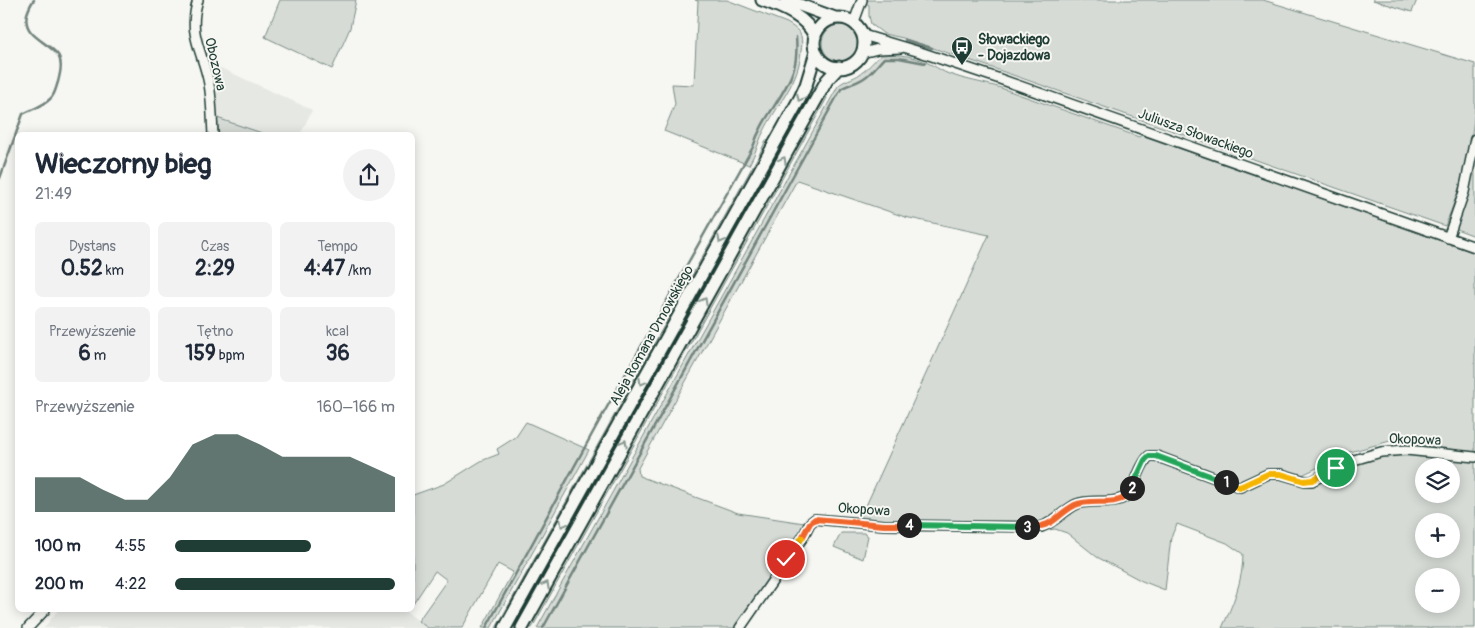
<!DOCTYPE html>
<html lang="pl">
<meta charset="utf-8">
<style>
body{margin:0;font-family:Pangolin,sans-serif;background:#f2f2f3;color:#1f2937;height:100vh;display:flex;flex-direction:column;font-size:19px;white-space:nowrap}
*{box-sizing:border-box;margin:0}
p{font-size:16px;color:#747a83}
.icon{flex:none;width:28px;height:28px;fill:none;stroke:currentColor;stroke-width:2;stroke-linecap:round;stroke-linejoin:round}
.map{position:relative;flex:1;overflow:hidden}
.sheet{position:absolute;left:15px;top:132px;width:400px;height:480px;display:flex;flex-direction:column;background:#fff;border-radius:8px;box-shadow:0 2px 12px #0003}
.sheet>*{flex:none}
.tools{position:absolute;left:1415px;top:458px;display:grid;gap:10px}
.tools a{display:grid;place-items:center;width:45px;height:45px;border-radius:50%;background:#fff;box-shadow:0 2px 12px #0003;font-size:25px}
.pin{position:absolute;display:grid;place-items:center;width:42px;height:42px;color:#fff;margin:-21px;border:2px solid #fff;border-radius:50%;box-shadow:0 1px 5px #0007}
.km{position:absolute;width:25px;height:25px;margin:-12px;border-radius:50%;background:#222;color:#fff;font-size:14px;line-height:25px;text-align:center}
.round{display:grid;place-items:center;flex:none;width:52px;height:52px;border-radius:26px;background:#f2f2f3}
.summary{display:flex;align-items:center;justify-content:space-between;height:85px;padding:0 20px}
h1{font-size:28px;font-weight:700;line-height:38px}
.stats{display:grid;grid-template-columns:repeat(3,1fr);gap:8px;height:85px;padding:5px 20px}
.stats div{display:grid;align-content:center;border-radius:8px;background:#f2f2f3;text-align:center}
.stats b{font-size:21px;font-weight:700}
.stats small{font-size:14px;font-weight:400}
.stats p{font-size:14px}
.chart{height:140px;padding:10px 20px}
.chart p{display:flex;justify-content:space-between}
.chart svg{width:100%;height:90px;margin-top:5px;fill:#1f3d34;opacity:.7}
ul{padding:0 20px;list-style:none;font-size:16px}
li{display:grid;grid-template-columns:80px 60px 1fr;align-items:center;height:38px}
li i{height:12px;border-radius:6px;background:#1f3d34}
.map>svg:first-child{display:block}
.built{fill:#e6e8e4}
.green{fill:#d6dbd6;stroke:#7a8c85;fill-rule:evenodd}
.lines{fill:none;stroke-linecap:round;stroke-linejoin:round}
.stream{stroke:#72847d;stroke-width:2.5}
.minor-casing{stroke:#1f3d34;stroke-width:12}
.major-casing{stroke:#1f3d34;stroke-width:15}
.minor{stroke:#f6f6f2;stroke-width:9}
.major{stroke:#f6f6f2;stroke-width:11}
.oneway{stroke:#8a9a93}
.split-1-casing{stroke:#fff;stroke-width:10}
.split-2-casing{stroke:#fff;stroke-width:10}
.split-3-casing{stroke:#fff;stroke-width:10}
.split-4-casing{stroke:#fff;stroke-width:10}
.split-5-casing{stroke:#fff;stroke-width:10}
.split-6-casing{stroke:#fff;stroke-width:10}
.split-1{stroke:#f5b400;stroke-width:6}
.split-2{stroke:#22a559;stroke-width:6}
.split-3{stroke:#f0652b;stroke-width:6}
.split-4{stroke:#22a559;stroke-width:6}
.split-5{stroke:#f0652b;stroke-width:6}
.split-6{stroke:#f5b400;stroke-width:6}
.labels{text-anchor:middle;stroke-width:4;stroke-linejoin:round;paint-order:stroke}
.poi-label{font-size:14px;font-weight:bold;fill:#1f3d34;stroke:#f6f6f2;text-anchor:start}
.street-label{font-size:14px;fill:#1f3d34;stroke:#f6f6f2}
</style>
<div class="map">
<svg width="1475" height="628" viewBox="0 0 1475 628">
<rect width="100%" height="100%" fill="#f6f6f2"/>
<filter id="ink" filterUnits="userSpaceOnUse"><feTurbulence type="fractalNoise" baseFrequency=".02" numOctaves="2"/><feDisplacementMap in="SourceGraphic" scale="10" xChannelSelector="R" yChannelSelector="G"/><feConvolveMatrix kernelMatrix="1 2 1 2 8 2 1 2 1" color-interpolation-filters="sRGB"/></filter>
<g filter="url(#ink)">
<path class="built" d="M210,63L312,110L301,133L298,135L265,134L217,118L213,74Z
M58,610H404L428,628H44Z"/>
<path class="green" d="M280,0H356L350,28L332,69L265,37Z
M695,0H727L787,23C792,26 799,30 801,36C802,40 802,47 801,51C799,81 780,101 766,127C759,139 756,153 749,165L664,131L675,104L672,84L694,85L698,1Z
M866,0H1263L1475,64C1475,78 1475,93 1475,107C1472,148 1461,188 1445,226L984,65L903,38L884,34L871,24L869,16V5L866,3Z
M1373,0H1417L1412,12Z
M822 43a18 18 0 1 1 36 0a18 18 0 1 1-36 0Z
M882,55C899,53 917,57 932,65C938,68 943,72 949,74C965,80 981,82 998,87L1139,137L1142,135L1475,253V453L1390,441L1350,452L1300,476L1270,470L1258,473L1243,482L1153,453L1151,459L1238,489L1268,476L1299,482L1345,466L1390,454H1414L1475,460V628H1222C1233,604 1243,581 1243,554L1227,543L1177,524L1171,537L1165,590L1142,581L1097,557L1067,533L1055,529L1041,531L1013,524L860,519L989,235L905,217L797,180L638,468L639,476L738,513L804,523V530L736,628H537L838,86C844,80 853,79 860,74C869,69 873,60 882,55ZM1424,466H1451V494H1424ZM1424,521H1451V549H1424ZM1424,576H1451V604H1424Z
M811,86L817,89L517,628H510Z
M825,94L827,98L532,628H528Z
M217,118L265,134L271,135H219Z
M766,140H768L764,154L500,628H496L760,153Z
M1475,151V236L1456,229Z
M526,422L589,450L491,628H482L513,572L498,564L462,628H428L418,621L447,580L435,571L413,604V495L444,484L481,461L499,454L497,449L516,437Z
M841,533H864L868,536L863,559L834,547Z"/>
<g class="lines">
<path class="stream" d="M905,40L932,48
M0,178L23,114C32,109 42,107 50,99C55,95 56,87 58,82C60,74 63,63 58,55C47,41 22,36 27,14C29,8 31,3 34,0
M486,628L597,425L753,147C762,117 784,98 793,71C797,60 797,49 796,37
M543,628L841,89C848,84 857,83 864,78C872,73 878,64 884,58H899L925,63"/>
<g class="minor-casing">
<path id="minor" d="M198,0C187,35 203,51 209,84C212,101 212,118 213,135
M854,22L862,0
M863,35L920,52L997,78L1475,247
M862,53L878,49L901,48
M1448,238L1464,192L1475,139
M28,628L45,610
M740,628L803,537L810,523L815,519L884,525L1041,527C1055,522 1064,510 1077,504C1090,499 1117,505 1126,496C1137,485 1138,467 1149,456H1156L1240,487L1268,474H1281L1305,481H1312L1347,462L1381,452L1406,450L1475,457"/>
</g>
<g class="major-casing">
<path id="major" d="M762,0C782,7 807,17 815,37
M786,0L835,18
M814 43a25 25 0 1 1 50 0a25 25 0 1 1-50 0Z
M505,628L800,98L806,85L816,52
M522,628L827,80L839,67"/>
</g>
<use href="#minor" class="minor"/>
<use href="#major" class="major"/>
</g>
<defs><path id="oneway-chevron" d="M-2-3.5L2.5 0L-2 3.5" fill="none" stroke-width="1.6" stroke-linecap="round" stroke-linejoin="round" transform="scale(1.25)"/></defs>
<g class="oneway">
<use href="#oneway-chevron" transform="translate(800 98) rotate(117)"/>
<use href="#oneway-chevron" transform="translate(783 160) rotate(-61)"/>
<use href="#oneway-chevron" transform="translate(721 240) rotate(119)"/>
<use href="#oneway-chevron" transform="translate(704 301) rotate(-61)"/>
<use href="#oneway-chevron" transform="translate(642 382) rotate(119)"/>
<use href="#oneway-chevron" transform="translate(624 443) rotate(-61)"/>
<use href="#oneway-chevron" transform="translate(563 524) rotate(119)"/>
<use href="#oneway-chevron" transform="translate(546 585) rotate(-61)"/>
</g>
</g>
<g class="lines" filter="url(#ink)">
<g class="split-1-casing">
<path id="split-1" d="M1226,482L1240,487L1268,474H1281L1304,481L1312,480L1336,468"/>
</g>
<g class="split-2-casing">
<path id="split-2" d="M1132,488L1145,460L1149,456H1156L1226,482"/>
</g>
<g class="split-3-casing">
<path id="split-3" d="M1027,527C1055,528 1054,516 1075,505C1089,498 1114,506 1125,497C1128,495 1130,490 1132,488"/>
</g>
<g class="split-4-casing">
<path id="split-4" d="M909,525L1027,527"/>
</g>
<g class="split-5-casing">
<path id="split-5" d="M802,538L810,523L815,519L884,525H909"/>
</g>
<g class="split-6-casing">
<path id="split-6" d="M786,559L802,538"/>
</g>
<use href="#split-1" class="split-1"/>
<use href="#split-2" class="split-2"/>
<use href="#split-3" class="split-3"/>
<use href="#split-4" class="split-4"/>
<use href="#split-5" class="split-5"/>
<use href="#split-6" class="split-6"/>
</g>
<defs>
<g id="bus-pin" transform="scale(1.125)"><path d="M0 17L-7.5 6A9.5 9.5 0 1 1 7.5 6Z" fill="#1f3d34" stroke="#f6f6f2"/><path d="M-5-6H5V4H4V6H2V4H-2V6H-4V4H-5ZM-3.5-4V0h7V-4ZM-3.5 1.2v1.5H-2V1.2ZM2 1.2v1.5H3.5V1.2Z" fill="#fff"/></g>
</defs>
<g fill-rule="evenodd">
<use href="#bus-pin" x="962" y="47"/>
</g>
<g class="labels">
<g class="poi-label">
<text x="978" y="44">Słowackiego<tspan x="978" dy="16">- Dojazdowa</tspan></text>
</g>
<g class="street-label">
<text transform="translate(216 64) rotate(77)" y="5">Obozowa</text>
<text transform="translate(1196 133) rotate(20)" y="5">Juliusza Słowackiego</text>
<text transform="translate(651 335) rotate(-61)" y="5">Aleja Romana Dmowskiego</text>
<text transform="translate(1415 439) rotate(2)" y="5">Okopowa</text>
<text transform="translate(864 509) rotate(4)" y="5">Okopowa</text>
</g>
</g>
</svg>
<div class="tools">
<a><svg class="icon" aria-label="layers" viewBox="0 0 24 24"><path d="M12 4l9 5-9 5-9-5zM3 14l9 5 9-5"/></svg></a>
<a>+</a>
<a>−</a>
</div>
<div class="pin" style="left:1336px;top:468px;background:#1e9e55"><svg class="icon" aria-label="arrive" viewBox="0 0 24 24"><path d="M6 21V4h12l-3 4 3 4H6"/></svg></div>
<div class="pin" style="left:786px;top:559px;background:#d93025"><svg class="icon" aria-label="check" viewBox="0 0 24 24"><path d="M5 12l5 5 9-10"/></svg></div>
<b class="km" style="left:1226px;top:482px">1</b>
<b class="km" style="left:1132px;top:488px">2</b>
<b class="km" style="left:1027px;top:527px">3</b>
<b class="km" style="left:909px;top:525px">4</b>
<section class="sheet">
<div class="summary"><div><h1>Wieczorny bieg</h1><p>21:49</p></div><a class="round"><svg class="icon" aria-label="share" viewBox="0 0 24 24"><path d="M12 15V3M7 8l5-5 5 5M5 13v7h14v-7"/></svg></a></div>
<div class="stats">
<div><p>Dystans</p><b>0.52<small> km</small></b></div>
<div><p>Czas</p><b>2:29</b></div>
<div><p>Tempo</p><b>4:47<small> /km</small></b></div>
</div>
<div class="stats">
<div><p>Przewyższenie</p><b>6<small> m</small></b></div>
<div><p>Tętno</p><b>159<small> bpm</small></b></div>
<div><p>kcal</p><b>36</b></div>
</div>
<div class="chart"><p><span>Przewyższenie</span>160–166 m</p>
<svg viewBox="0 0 160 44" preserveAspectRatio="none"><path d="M0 44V27L10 27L20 27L30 33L40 38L50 38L60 27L70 11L80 6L90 6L100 11L110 17L120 17L130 17L140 17L150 22L160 27V44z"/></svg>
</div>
<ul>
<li><b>100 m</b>4:55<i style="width:62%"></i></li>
<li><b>200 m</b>4:22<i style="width:100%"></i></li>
</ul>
</section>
</div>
